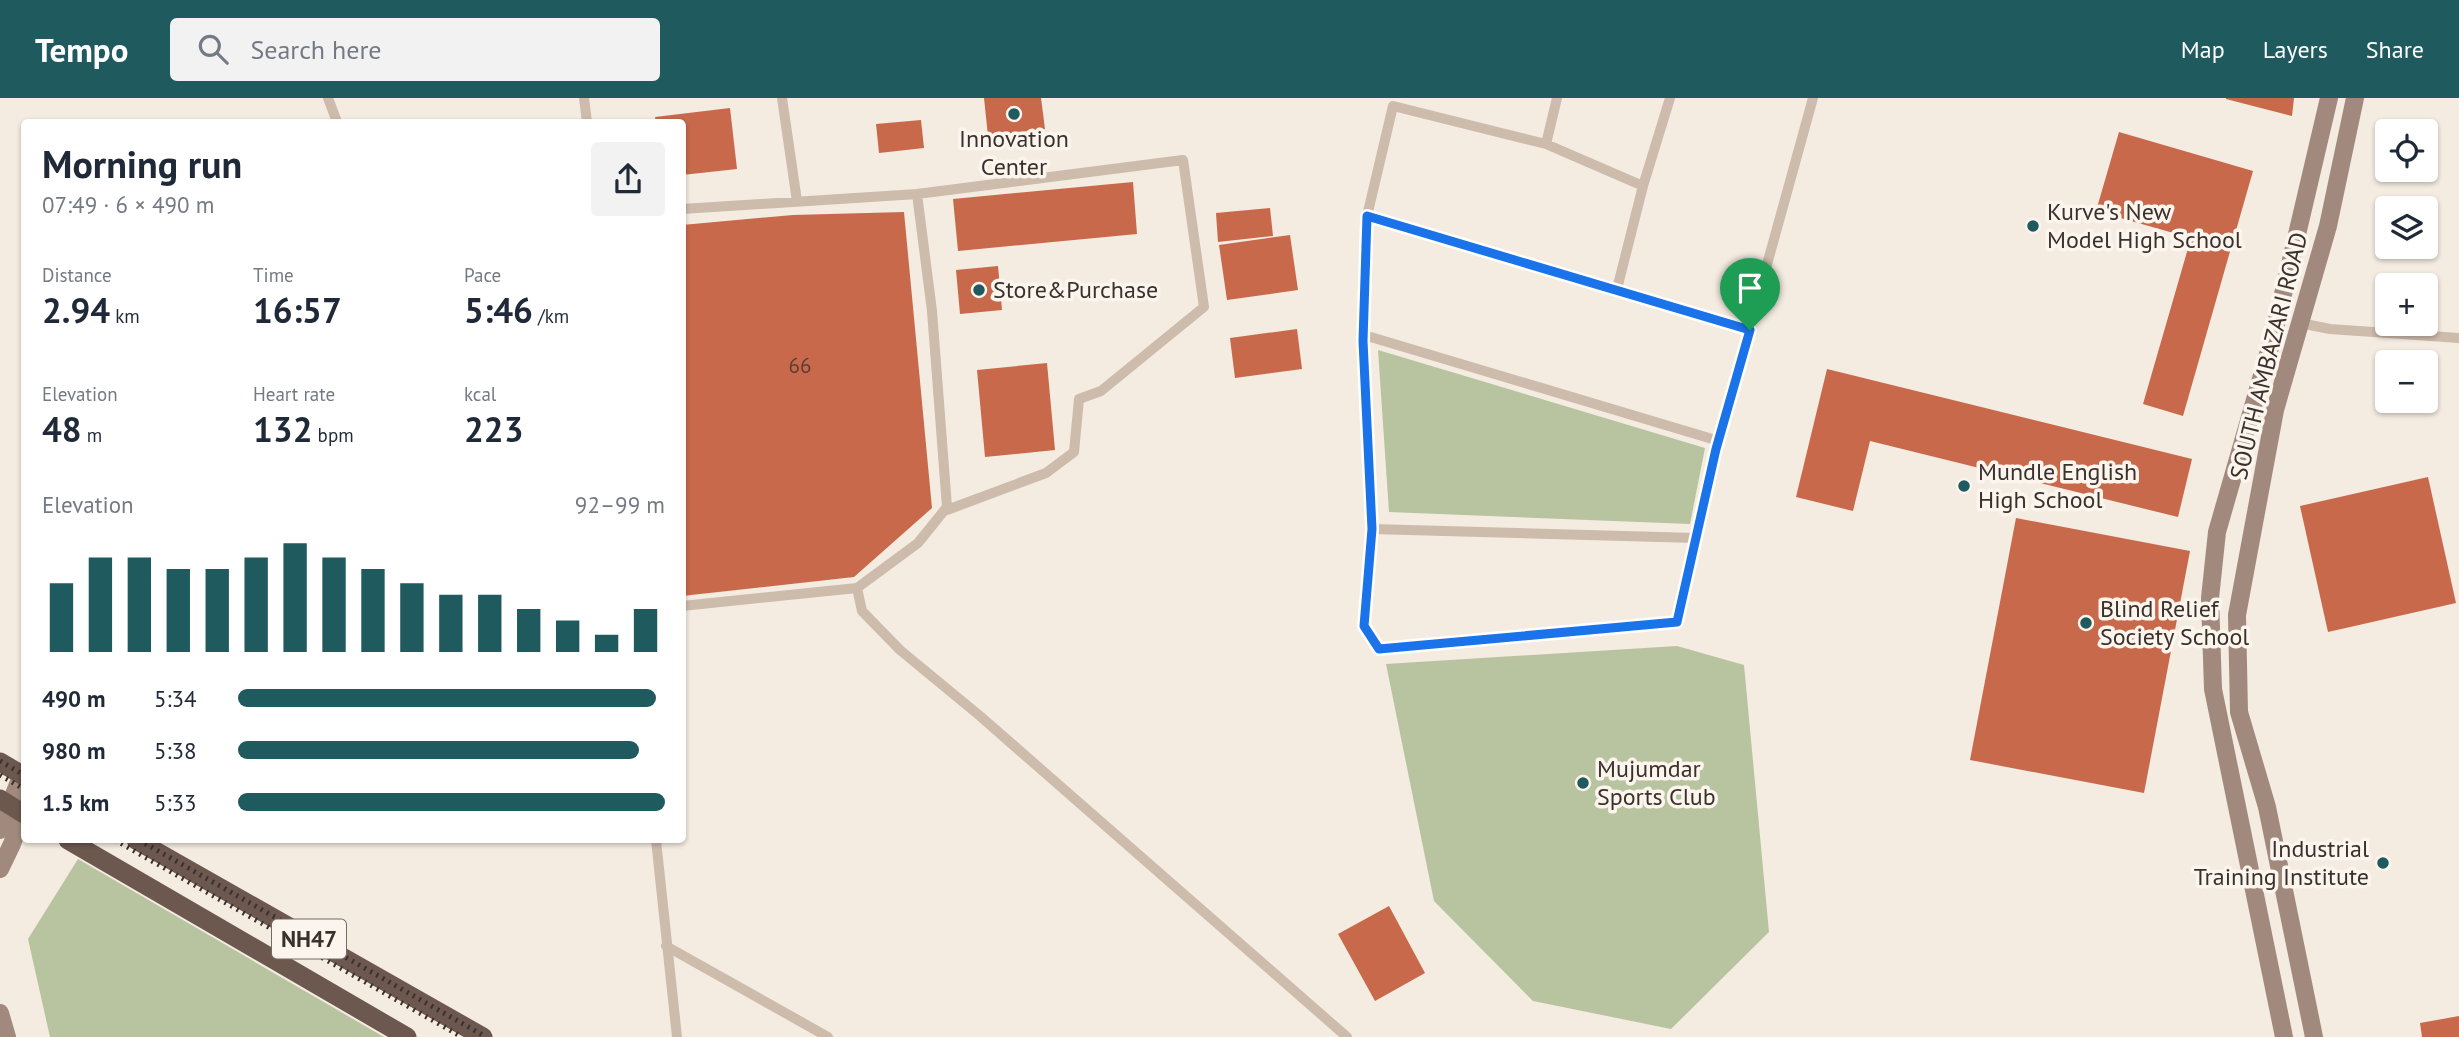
<!DOCTYPE html>
<meta charset="utf-8">
<style>
body{margin:0;font-family:"PT Sans",sans-serif;background:#f2f2f3;color:#1f2937;height:100vh;display:flex;flex-direction:column;font-size:26px;white-space:nowrap}
*{box-sizing:border-box;margin:0}
p{font-size:23px;color:#747a83}
.icon{flex:none;width:38px;height:38px;fill:none;stroke:currentColor;stroke-width:2;stroke-linecap:round;stroke-linejoin:round}
.map{position:relative;flex:1;overflow:hidden}
.side{position:absolute;left:21px;top:21px;width:665px;height:724px;display:flex;flex-direction:column;background:#fff;border-radius:7px;box-shadow:0 2px 5px #0004}
.side>*{flex:none}
.buttons{position:absolute;left:2375px;top:21px;display:grid;gap:14px}
.buttons a{display:grid;place-items:center;width:63px;height:63px;border-radius:7px;background:#fff;box-shadow:0 2px 5px #0004;font-size:35px}
.pin{position:absolute;display:grid;place-items:center;width:60px;height:60px;color:#fff;margin:-72px -30px;border-radius:50% 50% 50% 0;rotate:-45deg;box-shadow:0 0 7px #0007}
.pin .icon{rotate:45deg}
.round{display:grid;place-items:center;flex:none;width:74px;height:74px;border-radius:7px;background:#f2f2f3}
.summary{display:flex;align-items:center;justify-content:space-between;height:119px;padding:0 21px}
h1{font-size:38px;font-weight:700;line-height:52px}
.metrics{display:grid;grid-template-columns:repeat(3,1fr);gap:10px;height:119px;padding:7px 21px}
.metrics div{display:grid;align-content:center}
.metrics b{font-size:35px;font-weight:700}
.metrics small{font-size:19px;font-weight:400}
.metrics p{font-size:19px}
.chart{height:196px;padding:14px 21px}
.chart p{display:flex;justify-content:space-between}
.chart svg{width:100%;height:126px;margin-top:7px;stroke:#1f5a5e;stroke-width:6}
ul{padding:0 21px;list-style:none;font-size:23px}
li{display:grid;grid-template-columns:112px 84px 1fr;align-items:center;height:52px}
li i{height:18px;border-radius:9px;background:#1f5a5e}
header{display:flex;align-items:center;gap:42px;box-sizing:border-box;height:98px;padding:0 35px;background:#1f5a5e;color:#fff}
header strong{font-size:33px}
nav{display:flex;gap:38px;margin-inline-start:auto;font-size:24px}
.search{width:490px;height:63px;background:#f2f2f3;display:flex;align-items:center;gap:18px;box-sizing:border-box;padding:0 24px;border-radius:7px;color:#747a83;font-size:26px}
.map>svg:first-child{display:block}
.green{fill:#b8c4a0}
.building{fill:#c8694b}
.lines{fill:none;stroke-linecap:round;stroke-linejoin:round}
.service{stroke:#cdbbac;stroke-width:10}
.secondary{stroke:#a18a7d;stroke-width:18}
.trunk{stroke:#6c584f;stroke-width:19}
.rail{stroke:#3b302b;stroke-width:5;stroke-dasharray:2 5;stroke-linecap:butt}
.route-casing{stroke:#fff;stroke-width:14}
.route{stroke:#1a73e8;stroke-width:9}
.poi-dot{fill:#1f5a5e;stroke:#fbf5ee;stroke-width:2.5}
.labels{text-anchor:middle;stroke-width:7;stroke-linejoin:round;paint-order:stroke}
.number-label{font-size:21px;fill:#5e3e33}
.shield{fill:#fbf5ee;stroke:#756b66;stroke-width:2}
.shield-label{font-size:23px;font-weight:bold;fill:#3b302b}
.poi-label{font-size:24px;fill:#3b302b;stroke:#fbf5ee;text-anchor:start}
.street-label{font-size:24px;fill:#3b302b;stroke:#fbf5ee}
</style>
<header>
<strong>Tempo</strong>
<div class="search"><svg class="icon" aria-label="search" viewBox="0 0 24 24"><circle cx="10" cy="10" r="6"/><path d="M15 15l6 6"/></svg>Search here</div>
<nav><a>Map</a><a>Layers</a><a>Share</a></nav>
</header>
<div class="map">
<svg width="2459" height="939" viewBox="0 0 2459 939">
<rect width="100%" height="100%" fill="#f4ebe1"/>
<path class="green" d="M1378,252L1705,350L1690,426L1389,414Z
M1677,548L1744,567L1769,834L1671,931L1533,903L1434,803L1386,566Z
M78,761L384,939H50L28,841Z"/>
<path class="building" d="M984,0H1041L1045,31L988,38Z
M2226,0H2294L2292,18L2226,1Z
M730,10L737,71L682,77V24H656L655,19Z
M921,22L924,50L879,55L876,26Z
M2119,34L2253,73L2183,318L2143,306L2191,140L2096,113Z
M1133,84L1137,136L958,153L953,101Z
M1270,110L1273,138L1218,144L1216,115Z
M904,114L932,410L854,479L682,498V127L793,117Z
M1290,137L1298,192L1227,202L1219,147Z
M998,168L1002,212L960,216L956,172Z
M1297,231L1302,271L1235,280L1230,240Z
M1047,265L1055,352L985,359L977,272Z
M1827,271L2192,361L2178,419L1870,343L1853,413L1796,399Z
M2428,379L2456,505L2328,534L2300,408Z
M2016,420L2190,453L2144,695L1970,662Z
M1389,808L1425,875L1375,903L1338,836Z
M2459,918V939H2422L2420,925Z"/>
<g class="lines">
<path class="service" d="M328,0L337,24
M584,0L587,24
M782,0L797,103
M1557,0L1546,46L1393,8L1367,118L1363,243L1372,431L1365,528L1379,551L1677,524L1716,351L1813,0
M1546,46L1643,88L1670,0
M917,96L1183,62L1204,209L1101,293L1079,301L1074,354L1046,375L947,412
M682,111L917,96L932,213L947,409L918,445L857,490L862,513L900,552L980,618L1347,939
M1367,118L1617,191L1643,88
M1617,191L1750,232
M2300,225L2330,231L2459,240
M1364,237L1719,343
M1372,431L1696,440
M682,508L857,490
M656,742L677,939
M666,848L828,939"/>
<path class="secondary" d="M0,732L22,676
M0,771L12,746L24,713
M0,915L7,939
M2284,939L2213,591L2210,500L2217,434L2273,239L2329,0
M2314,939L2267,709L2239,614L2237,517L2275,312L2328,128L2355,0"/>
<path class="trunk" d="M0,664L24,678
M0,701L24,716
M68,742L407,939
M136,742L483,939"/>
<path class="rail" d="M0,663L24,677
M0,677L24,691
M115,742L462,939
M139,742L486,939"/>
</g>
<g class="lines">
<g class="route-casing">
<path id="route" d="M1367,118L1750,232L1716,351L1677,524L1379,551L1364,528L1372,431L1363,243Z"/>
</g>
<use href="#route" class="route"/>
</g>
<g class="poi-dot">
<circle cx="1014" cy="16" r="7"/>
<circle cx="2033" cy="128" r="7"/>
<circle cx="979" cy="192" r="7"/>
<circle cx="1964" cy="388" r="7"/>
<circle cx="2086" cy="525" r="7"/>
<circle cx="1583" cy="685" r="7"/>
<circle cx="2383" cy="765" r="7"/>
</g>
<g class="labels">
<g class="number-label">
<text x="800" y="275">66</text>
</g>
<rect class="shield" x="272" y="821.5" width="74" height="39" rx="5"/>
<g class="shield-label">
<text x="309" y="849">NH47</text>
</g>
<g class="poi-label">
<text x="1014" y="49" text-anchor="middle">Innovation<tspan x="1014" dy="28">Center</tspan></text>
<text x="2047" y="122">Kurve's New<tspan x="2047" dy="28">Model High School</tspan></text>
<text x="993" y="200">Store&amp;Purchase</text>
<text x="1978" y="382">Mundle English<tspan x="1978" dy="28">High School</tspan></text>
<text x="2100" y="519">Blind Relief<tspan x="2100" dy="28">Society School</tspan></text>
<text x="1597" y="679">Mujumdar<tspan x="1597" dy="28">Sports Club</tspan></text>
<text x="2369" y="759" text-anchor="end">Industrial<tspan x="2369" dy="28">Training Institute</tspan></text>
</g>
<g class="street-label">
<text transform="translate(2269 258) rotate(-76)" y="8">SOUTH AMBAZARI ROAD</text>
</g>
</g>
</svg>
<div class="buttons">
<a><svg class="icon" aria-label="locate" viewBox="0 0 24 24"><circle cx="12" cy="12" r="6"/><path d="M12 2v4M12 18v4M2 12h4M18 12h4"/></svg></a>
<a><svg class="icon" aria-label="layers" viewBox="0 0 24 24"><path d="M12 4l9 5-9 5-9-5zM3 14l9 5 9-5"/></svg></a>
<a>+</a>
<a>−</a>
</div>
<div class="pin" style="left:1750px;top:232px;background:#1e9e55"><svg class="icon" aria-label="arrive" viewBox="0 0 24 24"><path d="M6 21V4h12l-3 4 3 4H6"/></svg></div>
<section class="side">
<div class="summary"><div><h1>Morning run</h1><p>07:49 · 6 × 490 m</p></div><a class="round"><svg class="icon" aria-label="share" viewBox="0 0 24 24"><path d="M12 15V3M7 8l5-5 5 5M5 13v7h14v-7"/></svg></a></div>
<div class="metrics">
<div><p>Distance</p><b>2.94<small> km</small></b></div>
<div><p>Time</p><b>16:57</b></div>
<div><p>Pace</p><b>5:46<small> /km</small></b></div>
</div>
<div class="metrics">
<div><p>Elevation</p><b>48<small> m</small></b></div>
<div><p>Heart rate</p><b>132<small> bpm</small></b></div>
<div><p>kcal</p><b>223</b></div>
</div>
<div class="chart"><p><span>Elevation</span>92–99 m</p>
<svg viewBox="0 0 160 44" preserveAspectRatio="none"><path d="M5 44V20M15 44V11M25 44V11M35 44V15M45 44V15M55 44V11M65 44V6M75 44V11M85 44V15M95 44V20M105 44V24M115 44V24M125 44V29M135 44V33M145 44V38M155 44V29"/></svg>
</div>
<ul>
<li><b>490 m</b>5:34<i style="width:98%"></i></li>
<li><b>980 m</b>5:38<i style="width:94%"></i></li>
<li><b>1.5 km</b>5:33<i style="width:100%"></i></li>
</ul>
</section>
</div>
